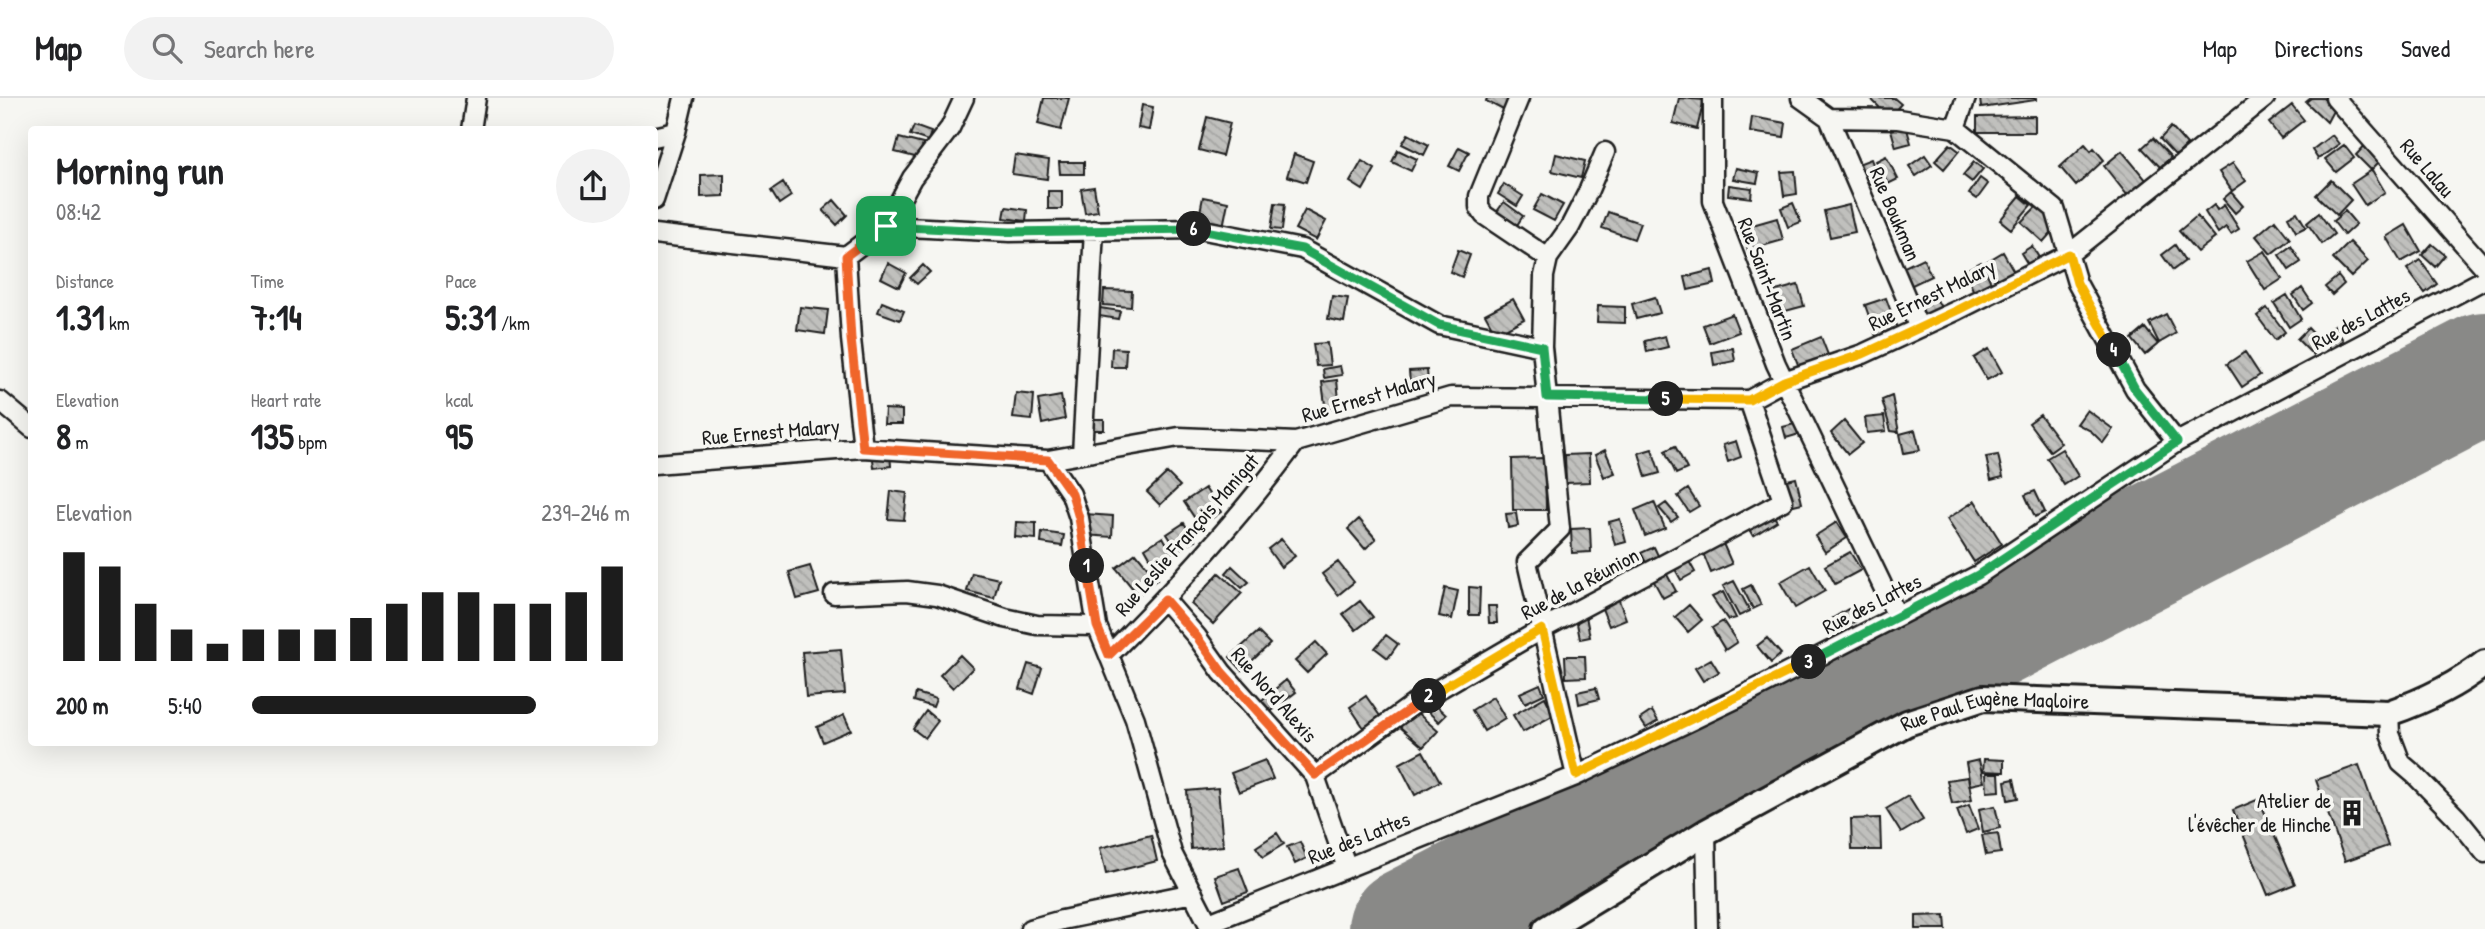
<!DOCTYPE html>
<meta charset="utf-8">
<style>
body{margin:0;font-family:"Patrick Hand",sans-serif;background:#f2f2f2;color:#202124;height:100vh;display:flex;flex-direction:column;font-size:26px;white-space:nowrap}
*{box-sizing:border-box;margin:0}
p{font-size:23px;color:#757577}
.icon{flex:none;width:38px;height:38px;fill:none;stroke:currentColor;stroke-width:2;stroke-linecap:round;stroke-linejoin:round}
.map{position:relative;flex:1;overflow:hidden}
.drawer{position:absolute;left:28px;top:28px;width:630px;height:620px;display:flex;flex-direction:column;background:#fff;border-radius:7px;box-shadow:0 7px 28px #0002}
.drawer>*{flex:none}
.pin{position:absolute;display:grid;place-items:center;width:60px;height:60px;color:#fff;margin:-30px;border-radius:14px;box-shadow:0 4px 10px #0006}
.km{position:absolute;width:35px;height:35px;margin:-18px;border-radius:50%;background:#222;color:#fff;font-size:19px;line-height:35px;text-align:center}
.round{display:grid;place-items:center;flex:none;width:74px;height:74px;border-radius:37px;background:#f2f2f2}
.head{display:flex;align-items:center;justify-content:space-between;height:119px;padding:0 28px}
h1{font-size:38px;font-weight:700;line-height:52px}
.stats{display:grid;grid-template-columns:repeat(3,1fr);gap:10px;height:119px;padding:7px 28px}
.stats div{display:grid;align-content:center}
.stats b{font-size:35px;font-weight:700}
.stats small{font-size:19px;font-weight:400}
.stats p{font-size:19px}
.chart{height:196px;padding:14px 28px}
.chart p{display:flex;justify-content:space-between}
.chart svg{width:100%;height:126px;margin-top:7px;stroke:#1c1c1c;stroke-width:6}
ul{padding:0 28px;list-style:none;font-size:23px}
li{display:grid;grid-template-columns:112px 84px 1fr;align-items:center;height:52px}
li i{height:18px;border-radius:9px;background:#1c1c1c}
header{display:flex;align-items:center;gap:42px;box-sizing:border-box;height:98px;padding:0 35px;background:#fff;border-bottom:2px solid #e0e0e0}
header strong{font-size:33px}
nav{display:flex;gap:38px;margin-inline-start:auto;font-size:24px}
.search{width:490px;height:63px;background:#f2f2f2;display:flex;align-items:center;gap:18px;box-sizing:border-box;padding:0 24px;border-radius:38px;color:#757577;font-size:26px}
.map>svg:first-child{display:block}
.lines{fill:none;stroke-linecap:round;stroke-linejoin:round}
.runway{stroke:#898987;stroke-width:122}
.building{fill:url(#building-back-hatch);stroke:#1c1c1c;stroke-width:2}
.street-casing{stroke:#1c1c1c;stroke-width:23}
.secondary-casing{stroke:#1c1c1c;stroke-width:30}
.street{stroke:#f6f6f2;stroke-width:18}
.secondary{stroke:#f6f6f2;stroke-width:24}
.split-1-casing{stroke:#fff;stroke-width:14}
.split-2-casing{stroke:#fff;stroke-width:14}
.split-3-casing{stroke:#fff;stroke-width:14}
.split-4-casing{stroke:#fff;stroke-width:14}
.split-5-casing{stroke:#fff;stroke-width:14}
.split-6-casing{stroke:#fff;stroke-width:14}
.split-7-casing{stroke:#fff;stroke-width:14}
.split-1{stroke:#f0652b;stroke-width:9}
.split-2{stroke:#f0652b;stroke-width:9}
.split-3{stroke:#f5b400;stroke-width:9}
.split-4{stroke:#22a559;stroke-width:9}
.split-5{stroke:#f5b400;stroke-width:9}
.split-6{stroke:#22a559;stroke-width:9}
.split-7{stroke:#22a559;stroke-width:9}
.labels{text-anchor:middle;stroke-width:7;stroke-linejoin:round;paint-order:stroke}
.street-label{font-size:21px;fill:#1c1c1c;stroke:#f6f6f2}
.poi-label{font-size:21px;fill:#1c1c1c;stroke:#f6f6f2;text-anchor:end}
</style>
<header>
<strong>Map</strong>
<div class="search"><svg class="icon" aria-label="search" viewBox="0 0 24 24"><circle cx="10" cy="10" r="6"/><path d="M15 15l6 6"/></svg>Search here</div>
<nav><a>Map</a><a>Directions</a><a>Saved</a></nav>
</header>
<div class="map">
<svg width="2485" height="831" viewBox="0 0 2485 831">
<defs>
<pattern id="building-back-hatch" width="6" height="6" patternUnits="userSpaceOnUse" patternTransform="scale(1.75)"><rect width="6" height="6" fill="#c0c0bd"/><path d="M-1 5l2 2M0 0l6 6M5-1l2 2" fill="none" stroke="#a4a4a2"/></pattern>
</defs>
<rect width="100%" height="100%" fill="#f6f6f2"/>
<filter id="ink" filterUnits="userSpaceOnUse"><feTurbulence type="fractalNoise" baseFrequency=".0143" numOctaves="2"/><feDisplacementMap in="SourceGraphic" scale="14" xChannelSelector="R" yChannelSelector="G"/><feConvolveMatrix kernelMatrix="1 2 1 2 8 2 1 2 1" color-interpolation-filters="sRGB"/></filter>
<g filter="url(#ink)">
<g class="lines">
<path class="runway" d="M1409,831L2485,275"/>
</g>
<path class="building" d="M1044,0H1069L1061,32L1038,26Z
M1487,0H1515L1509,15L1486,3Z
M1679,0L1704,2L1697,31L1673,25Z
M1873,0H1894L1901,6L1889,19L1871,1Z
M1980,0H2036V2L1981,10Z
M2311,0H2323L2334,11L2327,24L2306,4Z
M1142,7L1153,9L1149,32L1138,30Z
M2292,7L2304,22L2281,40L2269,25Z
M2035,18V34H1977V19Z
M1207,19L1230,25L1222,58L1199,52Z
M1752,19L1786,25L1784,39L1750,34Z
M914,28L931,34L928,43L910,37Z
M1906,28L1911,45L1896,49L1891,32Z
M2171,29L2187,47L2176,58L2160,41Z
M1408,36L1429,47L1424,57L1402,46Z
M2332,37L2339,46L2318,61L2312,52Z
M899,40L923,46L919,60L895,54Z
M2153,40L2171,59L2160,69L2142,50Z
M2369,43L2385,58L2371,72L2356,57Z
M1950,46L1959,53L1944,71L1935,63Z
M2085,46L2091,53L2094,50L2104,62L2076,88L2060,69Z
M2344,47L2354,60L2336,74L2325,61Z
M1459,49L1469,54L1459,73L1449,68Z
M1398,52L1417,61L1411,73L1392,64Z
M2122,53L2147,83L2128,98L2104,68Z
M1294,56L1313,63L1306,84L1287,78Z
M1556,56L1585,63L1581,80L1552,73Z
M1015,57L1049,62L1047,81L1012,76Z
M1925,57L1932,67L1916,78L1909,68Z
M1886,58L1898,81L1888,86L1876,63Z
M1871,61L1879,82L1866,87L1858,66Z
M1362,63L1375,71L1363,92L1350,84Z
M1059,64H1084V76H1060Z
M1974,64L1983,71L1972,84L1963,77Z
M2233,65L2246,83L2232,93L2219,74Z
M1736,70L1759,75L1757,85L1733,81Z
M2372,72L2385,94L2365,107L2351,86Z
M1795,73L1797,96L1784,98L1781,74Z
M724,76V98L701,99V77Z
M1980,80L1988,86L1977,101L1969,96Z
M2331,82L2351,102L2337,117L2316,97Z
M783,85L791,98L779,106L771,93Z
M1504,86L1523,98L1517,108L1498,96Z
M1729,87L1752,90L1751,100L1728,97Z
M1094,89L1098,113L1085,115L1081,91Z
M1048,93H1062V111H1048Z
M2231,94L2243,108L2235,115L2223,101Z
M1542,96L1563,107L1554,123L1533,112Z
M2020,98L2031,107L2011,131L2000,122Z
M1203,99L1228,104L1223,129L1198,124Z
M834,102L847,117L837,127L823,112Z
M1504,104L1523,118L1513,133L1493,119Z
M1275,105L1285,106L1282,132L1271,131Z
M1793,105L1801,124L1788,129L1781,110Z
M1849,107L1855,134L1830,139L1824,113Z
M2214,107L2217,112L2224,107L2239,131L2231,136L2226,129L2218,135L2205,114Z
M2037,108L2058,127L2043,144L2021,124Z
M1006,109L1027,112L1026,123L1004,120Z
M1305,112L1326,123L1316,142L1295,131Z
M2345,113L2356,126L2344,137L2333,123Z
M1608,114L1640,125L1634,141L1602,130Z
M2297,114L2306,129L2296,134L2288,119Z
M2319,115L2334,136L2322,146L2307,125Z
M2197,118L2215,140L2197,154L2179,133Z
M1777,120L1783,142L1748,152L1742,130Z
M2275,122L2290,141L2271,156L2256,138Z
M2406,127L2421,153L2401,164L2386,139Z
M2350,144L2368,163L2351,179L2333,161Z
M2432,146L2445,157L2435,169L2422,157Z
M2175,147L2185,163L2173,172L2162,157Z
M2032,148L2041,163L2030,170L2021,155Z
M2291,148L2301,164L2289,172L2279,157Z
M1458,152L1470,157L1462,179L1450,174Z
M2265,153L2282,181L2265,192L2247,163Z
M2003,154L2016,177L2000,186L1986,164Z
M1923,160L1931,178L1906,190L1898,172Z
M2420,162L2437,186L2425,195L2407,171Z
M1981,164L1995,192L1977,200L1964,173Z
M888,165L906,175L899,189L881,180Z
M923,167L930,174L917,186L910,180Z
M1712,172L1715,186L1688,192L1685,179Z
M2338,178L2344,186L2332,197L2325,189Z
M1798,187L1804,208L1778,215L1772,194Z
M2302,190L2312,205L2303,212L2293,197Z
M1931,191L1943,213L1927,222L1914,200Z
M1104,192L1132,193L1131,209L1103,207Z
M2287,197L2301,221L2289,229L2274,205Z
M1332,198L1348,200L1344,224L1328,221Z
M1655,199L1660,215L1636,221L1632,206Z
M1886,200L1899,236L1878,244L1865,207Z
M1513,201L1524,221L1496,236L1485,216Z
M882,204L904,213L900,222L878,214Z
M1598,208L1625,209V225L1597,224Z
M800,209L828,212L825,236L797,232Z
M1100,210L1120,213L1118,221L1099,218Z
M2267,210L2285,234L2275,242L2257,218Z
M1732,216L1739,234L1710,245L1703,227Z
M2166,216L2176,235L2159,245L2149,225Z
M2334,227L2343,242L2331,251L2321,236Z
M2145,230L2158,246L2145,257L2132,241Z
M2308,230L2323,246L2313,257L2297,241Z
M1665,238L1668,249L1647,254L1645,243Z
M1821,239L1828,257L1799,269L1792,251Z
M1327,245L1330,267L1316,268L1313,246Z
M1112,250L1126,251L1125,269H1111Z
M1733,250L1735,263L1714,267L1712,254Z
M1989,251L2002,274L1987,282L1974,260Z
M2245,254L2260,277L2242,289L2227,266Z
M1340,268L1342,277L1324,280L1323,271Z
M1427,272L1428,284L1410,285L1409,273Z
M1337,282L1340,312L1326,314L1322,284Z
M1016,295L1034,297L1032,322L1013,320Z
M1061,298L1065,321L1042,326L1038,302Z
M1892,298L1899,334L1891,333L1882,302Z
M885,311L902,312V326H884Z
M2087,312L2113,331L2103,345L2091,333L2077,326Z
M2040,317L2061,345L2050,353L2029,325Z
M1884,318L1886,333L1867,335L1865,320Z
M1084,321H1104V332H1084Z
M1844,323L1862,345L1848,356L1831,335Z
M1802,324L1806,334L1786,340L1783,329Z
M1915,332L1920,352L1904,355L1900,336Z
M889,341L891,368L874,370L871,343Z
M1736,343L1741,359L1728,364L1723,347Z
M1675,348L1687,371L1676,376L1665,353Z
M1652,351L1660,375L1646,379L1639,355Z
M2062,351L2078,378L2064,387L2047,360Z
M1605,352L1615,375L1604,379L1595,357Z
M1589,356L1590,384L1566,385L1565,357Z
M1998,357L2003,379L1991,382L1986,359Z
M1545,360L1546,412H1513L1512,361Z
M1167,375L1180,388L1160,407L1147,394Z
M1796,380L1802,405L1785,409L1779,384Z
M1205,390L1221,414L1200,428L1184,404Z
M1688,391L1699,408L1689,414L1678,398Z
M891,393L907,395L904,422L888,421Z
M2035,393L2045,414L2035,419L2025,397Z
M1975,403L2002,446L1974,464L1947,421Z
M1654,404L1665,430L1645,438L1635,412Z
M1666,405L1678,419L1671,424L1659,410Z
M1769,411L1777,423L1753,438L1746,426Z
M1516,415L1518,428L1508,430L1506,416Z
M1085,416L1113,418L1112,439L1084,437Z
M1359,421L1376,441L1365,451L1348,431Z
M1620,421L1626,444L1615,447L1609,424Z
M1016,424L1036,425V441L1015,439Z
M1837,424L1847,440L1825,454L1815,438Z
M1184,425L1195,442L1178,453L1167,436Z
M1590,430L1591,454L1572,455L1571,431Z
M1042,434L1064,437L1062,448L1041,445Z
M1163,439L1172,455L1154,466L1145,450Z
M1281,441L1295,458L1281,469L1268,451Z
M1721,441L1732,466L1711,475L1701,450Z
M1654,449L1662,466L1650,472L1641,455Z
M1850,454L1861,472L1835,486L1825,468Z
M1136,455L1157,481L1138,497L1116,470Z
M1686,458L1695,474L1681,482L1672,466Z
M1338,464L1354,484L1338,497L1322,476Z
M1810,467L1825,493L1795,510L1780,484Z
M810,468L819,495L797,501L789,474Z
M1232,468L1249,484L1242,490L1226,475Z
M1665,473L1676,493L1663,500L1652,480Z
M972,475L999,481L994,500L967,493Z
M1219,475L1242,495L1213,526L1191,506Z
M1734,483L1750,513L1739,518L1723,488Z
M1751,487L1761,507L1753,511L1743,491Z
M1469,489L1480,490L1479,517H1469Z
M1445,490L1458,493L1452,521L1439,518Z
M1723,494L1736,520L1728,522L1712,499Z
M1617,497L1626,521L1609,528L1599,503Z
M1360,503L1373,519L1356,532L1343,516Z
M1689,507L1702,522L1688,534L1675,519Z
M1488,508H1496L1497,525H1489Z
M1848,511L1856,523L1840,532L1833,520Z
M1585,513L1590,539L1580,541L1575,515Z
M1723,523L1737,544L1725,552L1712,530Z
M1258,534L1270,546L1242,572L1230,559Z
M1386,537L1398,546L1388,560L1375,550Z
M1767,540L1781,556L1771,565L1757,548Z
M1316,544L1327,556L1307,575L1295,563Z
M841,551L845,596L806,599L802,554Z
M960,557L973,570L953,590L940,577Z
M1565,558H1585L1586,579L1566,580Z
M1711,561L1719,574L1703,583L1695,570Z
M1028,566L1042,570L1034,596L1020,591Z
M1286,582L1296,594L1265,618L1256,607Z
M1540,586L1544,596L1525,605L1520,595Z
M1596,590L1599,601L1579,606L1577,594Z
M916,595L936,601L933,609L914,603Z
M1366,598L1380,618L1364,630L1350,609Z
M1493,599L1505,620L1484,633L1472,612Z
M1545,599L1554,617L1523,634L1513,617Z
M1431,603L1446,617L1439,624L1424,610Z
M926,613L938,623L925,640L913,631Z
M1415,613L1438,633L1423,649L1400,629Z
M1652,613L1658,623L1646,630L1640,621Z
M844,617L851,632L823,644L817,629Z
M1423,653L1440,683L1415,697L1399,666Z
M1984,661L2004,662V674L1983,673Z
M1265,662L1273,681L1239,694L1231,675Z
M1979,662L1984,684L1970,687L1966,665Z
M2359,667L2388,748L2345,763L2316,682Z
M1986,675H1999L2000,693L1987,694Z
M1968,679L1972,702L1952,706L1947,682Z
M2014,681L2018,700L2008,702L2005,683Z
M1218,690L1223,748L1191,751L1187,693Z
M1908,698L1923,722L1901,735L1886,711Z
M2259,701L2295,786L2268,797L2233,712Z
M1969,707L1978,731L1966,736L1957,712Z
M1995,708L2000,730L1983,734L1979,711Z
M1880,720L1881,752H1852L1851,721Z
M1277,735L1284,746L1263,759L1256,749Z
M1998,735L2001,755L1986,757L1982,737Z
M1151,737L1157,763L1106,776L1100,750Z
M1300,744L1307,760L1295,766L1287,749Z
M1327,753L1333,771L1319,776L1313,757Z
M1239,770L1248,794L1224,803L1215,778Z
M1945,817L1946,831H1916V818Z"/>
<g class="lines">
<g class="street-casing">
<path id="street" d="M1519,0L1479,98V109L1484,117L1548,160
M1713,0V103L1776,266L1897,518
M1801,0L1829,20L1898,21L1955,30L2055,111L2077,185L2135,291L2177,344
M2335,0L2485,170
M1829,20L1919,230
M1955,30L1966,0
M471,32L476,0
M654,39L676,34
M654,102L676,34L684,0
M886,128L1010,134L1199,131L1302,151L1439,227L1542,249L1560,431L1527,464L1576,678
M654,136L846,158
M1542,249L1544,178L1548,160L1570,129L1588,94L1605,54
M0,303L32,330
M863,350L851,241L846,158L886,128L912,80L950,30L964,0
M1082,356L1094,132
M1048,362L1071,396L1079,420L1097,528L1135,621L1172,755L1211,831
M654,366L863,350L1048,362L1179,339L1296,344L1451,299L1749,302L1784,283L1863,256L1958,212L2069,156L2265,0
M834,496L907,493L937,497L1005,520L1037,527L1097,528
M1165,502L1197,539L1222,574L1315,678L1347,770
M1109,557C1176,490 1240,420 1296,344
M2389,615L2390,636L2401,665L2415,677L2456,719L2485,755
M1315,678L1415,605L1542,531L1783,403L1749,302
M1706,734L1708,831
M1209,825L1576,678L1734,602L1978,477L2177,344L2485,181
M1030,831L1062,822L1193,795"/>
</g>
<g class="secondary-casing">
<g id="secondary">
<path id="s1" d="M1546,831L1706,734L1907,625L1983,600L2389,615C2424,603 2456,588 2485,565"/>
</g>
</g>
<use href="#street" class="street"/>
<use href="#secondary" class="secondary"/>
</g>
</g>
<g class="lines" filter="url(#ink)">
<g class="split-1-casing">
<path id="split-1" d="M886,128L846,158L851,241L863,350L1048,362L1072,396L1079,420L1087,468"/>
</g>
<g class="split-2-casing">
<path id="split-2" d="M1087,468L1097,528L1109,557L1165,502L1197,539L1222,574L1315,677L1429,598"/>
</g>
<g class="split-3-casing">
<path id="split-3" d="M1429,598L1542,531L1576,677L1809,564"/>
</g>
<g class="split-4-casing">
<path id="split-4" d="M1809,564L1978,477L2177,344L2135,291L2114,252"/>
</g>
<g class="split-5-casing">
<path id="split-5" d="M1666,301L1749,302L1784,283L1863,256L1958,212L2069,156L2077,185L2114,252"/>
</g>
<g class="split-6-casing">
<path id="split-6" d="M1194,131L1302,151L1439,227L1542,249L1547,299L1666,301"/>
</g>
<g class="split-7-casing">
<path id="split-7" d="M886,128L1010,134L1194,131"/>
</g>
<use href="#split-1" class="split-1"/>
<use href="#split-2" class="split-2"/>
<use href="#split-3" class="split-3"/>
<use href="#split-4" class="split-4"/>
<use href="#split-5" class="split-5"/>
<use href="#split-6" class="split-6"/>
<use href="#split-7" class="split-7"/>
</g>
<defs>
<g id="building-bare" transform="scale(2.1)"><path d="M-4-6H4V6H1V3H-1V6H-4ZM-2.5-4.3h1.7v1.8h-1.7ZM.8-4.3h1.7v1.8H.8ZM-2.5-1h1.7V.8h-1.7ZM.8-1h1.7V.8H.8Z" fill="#1c1c1c" stroke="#f6f6f2" stroke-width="2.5" paint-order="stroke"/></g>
</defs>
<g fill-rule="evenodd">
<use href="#building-bare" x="2352" y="715"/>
</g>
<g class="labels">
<g class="street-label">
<text transform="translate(2427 70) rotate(49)" y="7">Rue Lalau</text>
<text transform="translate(1895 116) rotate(67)" y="7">Rue Boukman</text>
<text transform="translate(1767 181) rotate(69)" y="7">Rue Saint-Martin</text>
<text transform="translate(1932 197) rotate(-26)" y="7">Rue Ernest Malary</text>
<text transform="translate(2361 221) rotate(-28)" y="7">Rue des Lattes</text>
<text transform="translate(1369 299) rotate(-16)" y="7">Rue Ernest Malary</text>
<text transform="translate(771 334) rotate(-5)" y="7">Rue Ernest Malary</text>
<text transform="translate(1187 437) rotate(-49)" y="7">Rue Leslie François Manigat</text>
<text transform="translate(1580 486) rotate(-28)" y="7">Rue de la Réunion</text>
<text transform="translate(1872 506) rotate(-27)" y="7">Rue des Lattes</text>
<text transform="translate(1274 597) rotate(49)" y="7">Rue Nord Alexis</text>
<text dy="7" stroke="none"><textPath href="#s1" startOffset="506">Rue Paul Eugène Magloire</textPath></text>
<text transform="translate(1359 740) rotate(-22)" y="7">Rue des Lattes</text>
</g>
<g class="poi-label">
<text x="2331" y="710">Atelier de<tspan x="2331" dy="24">l'évêcher de Hinche</tspan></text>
</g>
</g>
</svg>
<div class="pin" style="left:886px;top:128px;background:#1e9e55"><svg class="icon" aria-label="arrive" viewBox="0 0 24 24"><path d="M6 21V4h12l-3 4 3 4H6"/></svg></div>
<b class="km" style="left:1087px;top:468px">1</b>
<b class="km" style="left:1429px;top:598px">2</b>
<b class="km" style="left:1809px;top:564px">3</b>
<b class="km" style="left:2114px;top:252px">4</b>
<b class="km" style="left:1666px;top:301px">5</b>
<b class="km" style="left:1194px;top:131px">6</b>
<section class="drawer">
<div class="head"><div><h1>Morning run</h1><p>08:42</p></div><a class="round"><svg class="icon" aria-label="share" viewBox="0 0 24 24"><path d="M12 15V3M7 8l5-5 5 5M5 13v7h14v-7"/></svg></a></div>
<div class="stats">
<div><p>Distance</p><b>1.31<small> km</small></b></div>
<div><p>Time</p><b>7:14</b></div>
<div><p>Pace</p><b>5:31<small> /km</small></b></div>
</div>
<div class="stats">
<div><p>Elevation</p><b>8<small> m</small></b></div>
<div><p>Heart rate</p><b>135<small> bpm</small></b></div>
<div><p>kcal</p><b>95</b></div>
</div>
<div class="chart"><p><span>Elevation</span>239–246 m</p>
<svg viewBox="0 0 160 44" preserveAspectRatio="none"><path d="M5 44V6M15 44V11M25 44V24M35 44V33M45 44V38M55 44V33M65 44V33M75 44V33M85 44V29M95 44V24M105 44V20M115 44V20M125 44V24M135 44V24M145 44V20M155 44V11"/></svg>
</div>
<ul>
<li><b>200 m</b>5:40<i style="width:75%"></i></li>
</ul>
</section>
</div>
